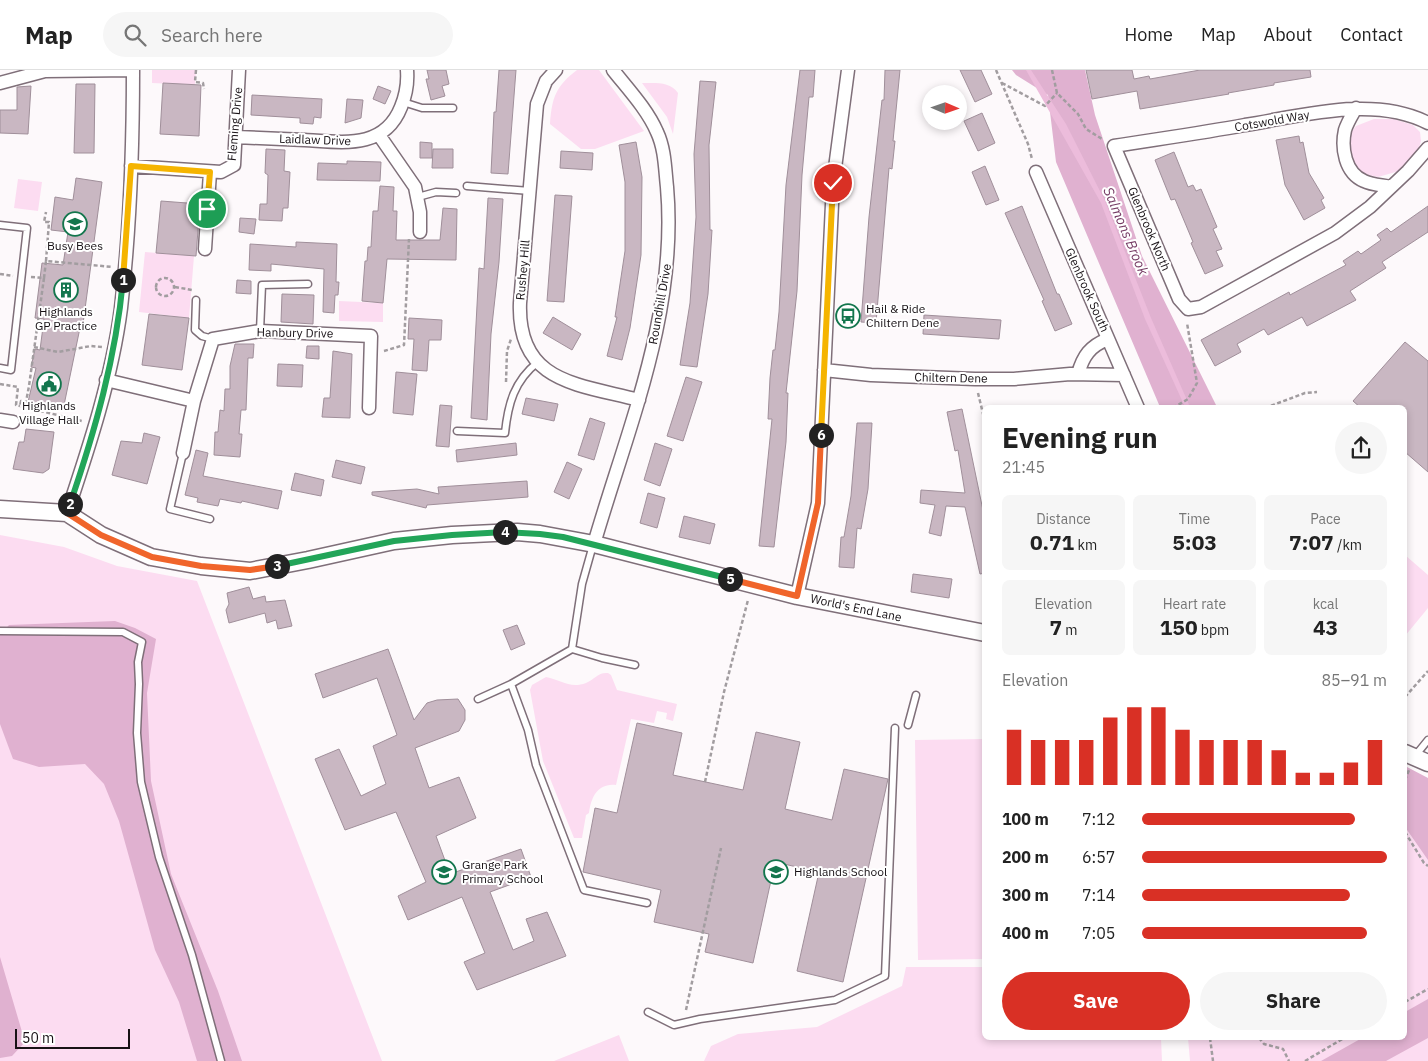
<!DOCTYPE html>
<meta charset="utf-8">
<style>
body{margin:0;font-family:"IBM Plex Sans",sans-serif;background:#f6f6f6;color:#222;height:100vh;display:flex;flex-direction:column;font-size:19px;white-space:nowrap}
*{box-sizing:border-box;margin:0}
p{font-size:16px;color:#767676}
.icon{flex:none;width:28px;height:28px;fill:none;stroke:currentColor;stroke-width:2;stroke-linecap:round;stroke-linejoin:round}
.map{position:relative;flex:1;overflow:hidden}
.details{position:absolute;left:982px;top:335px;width:425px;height:635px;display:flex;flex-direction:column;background:#fff;border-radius:8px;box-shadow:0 2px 8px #0003}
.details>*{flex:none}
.needle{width:32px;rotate:92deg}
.controls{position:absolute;left:922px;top:15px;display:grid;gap:10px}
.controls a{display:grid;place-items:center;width:45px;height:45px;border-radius:50%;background:#fff;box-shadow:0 2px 8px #0003;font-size:25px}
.scale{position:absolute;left:15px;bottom:12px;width:115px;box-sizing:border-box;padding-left:5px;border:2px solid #171115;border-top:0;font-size:14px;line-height:18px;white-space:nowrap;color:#171115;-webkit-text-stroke:4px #fff;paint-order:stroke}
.pin{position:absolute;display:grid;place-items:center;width:42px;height:42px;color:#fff;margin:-21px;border:2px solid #fff;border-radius:50%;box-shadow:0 1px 5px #0007}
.km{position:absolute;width:25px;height:25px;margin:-12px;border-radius:50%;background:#222;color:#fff;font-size:14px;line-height:25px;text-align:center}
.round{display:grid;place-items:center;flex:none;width:52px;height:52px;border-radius:26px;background:#f6f6f6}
.summary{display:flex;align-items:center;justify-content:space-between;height:85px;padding:0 20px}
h1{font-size:28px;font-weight:700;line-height:38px}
.metrics{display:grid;grid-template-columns:repeat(3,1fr);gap:8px;height:85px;padding:5px 20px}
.metrics div{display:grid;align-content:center;border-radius:8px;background:#f6f6f6;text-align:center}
.metrics b{font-size:21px;font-weight:700}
.metrics small{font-size:14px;font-weight:400}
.metrics p{font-size:14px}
.chart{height:140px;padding:10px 20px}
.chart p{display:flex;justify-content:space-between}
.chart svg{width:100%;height:90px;margin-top:5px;stroke:#d93025;stroke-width:6}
.cta{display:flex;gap:10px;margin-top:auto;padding:10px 20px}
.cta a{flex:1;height:58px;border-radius:30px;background:#d93025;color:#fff;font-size:20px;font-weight:700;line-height:58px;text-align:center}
.cta a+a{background:#f6f6f6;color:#222}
ul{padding:0 20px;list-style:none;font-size:16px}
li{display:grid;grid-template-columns:80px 60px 1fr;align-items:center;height:38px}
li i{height:12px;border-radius:6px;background:#d93025}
header{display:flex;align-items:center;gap:30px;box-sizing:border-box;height:70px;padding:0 25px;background:#fff;border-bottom:1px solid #e0e0e0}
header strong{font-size:24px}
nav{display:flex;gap:28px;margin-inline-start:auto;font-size:18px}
.search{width:350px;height:45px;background:#f6f6f6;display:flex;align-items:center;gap:12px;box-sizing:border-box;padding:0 18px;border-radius:28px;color:#767676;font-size:19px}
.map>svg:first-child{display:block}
.green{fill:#fcdcf1}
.forest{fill:#e0b1d0}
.water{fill:#ecbcdb}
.building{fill:#c9b7c2;stroke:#a08f9a}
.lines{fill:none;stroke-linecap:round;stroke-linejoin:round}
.service-casing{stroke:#7f6f79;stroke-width:9}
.minor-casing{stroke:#7f6f79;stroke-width:15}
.tertiary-casing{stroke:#7f6f79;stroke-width:19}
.path{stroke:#a29da0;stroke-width:2.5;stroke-dasharray:4 2.5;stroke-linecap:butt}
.service{stroke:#fff;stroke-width:6}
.minor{stroke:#fff;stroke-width:12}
.tertiary{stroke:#fff;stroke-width:16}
.split-1-casing{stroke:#fff;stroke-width:10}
.split-2-casing{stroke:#fff;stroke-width:10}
.split-3-casing{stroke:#fff;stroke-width:10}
.split-4-casing{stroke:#fff;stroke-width:10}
.split-5-casing{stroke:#fff;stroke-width:10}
.split-6-casing{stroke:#fff;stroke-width:10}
.split-7-casing{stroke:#fff;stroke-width:10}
.split-1{stroke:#f5b400;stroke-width:6}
.split-2{stroke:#22a559;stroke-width:6}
.split-3{stroke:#f0652b;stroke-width:6}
.split-4{stroke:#22a559;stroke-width:6}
.split-5{stroke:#22a559;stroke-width:6}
.split-6{stroke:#f0652b;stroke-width:6}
.split-7{stroke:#f5b400;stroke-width:6}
.labels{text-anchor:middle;stroke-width:4;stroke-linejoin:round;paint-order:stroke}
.street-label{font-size:12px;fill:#171115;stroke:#fff}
.poi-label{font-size:12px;fill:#171115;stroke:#fff}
.water-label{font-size:14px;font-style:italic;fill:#753b64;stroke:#fff}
</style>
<header>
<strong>Map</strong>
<div class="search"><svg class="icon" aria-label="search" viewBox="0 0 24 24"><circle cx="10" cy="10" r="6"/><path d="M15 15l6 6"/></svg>Search here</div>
<nav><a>Home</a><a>Map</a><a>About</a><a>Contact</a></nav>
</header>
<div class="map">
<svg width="1428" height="991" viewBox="0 0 1428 991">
<rect width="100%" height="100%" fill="#fdf9fb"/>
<path class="green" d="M152,0H196L195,15L152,13Z
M577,0H599L644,61L595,79H581L550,54C552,27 556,16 577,0Z
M642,13C655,13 670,11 678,23L673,64L667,47Z
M1374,49H1394L1413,55L1420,62L1421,71L1419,78L1399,101L1378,107L1368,105L1358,100L1348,83L1350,64L1356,56Z
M18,109L42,112L38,141L14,138Z
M145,182L194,186L189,248L139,242Z
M339,231L383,233V252L339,251Z
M0,465L64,477L117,496L197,511L382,991H0Z
M1405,485L1428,505V538L1405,566Z
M608,603L611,605L617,620L677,634L673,651L666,649L667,643L657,641L654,653L631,649L616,715C597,713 591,728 589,743L586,745L582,768H574L543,691L530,620L532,615L546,607C561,610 570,619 586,613C595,609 598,602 608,603Z
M985,669V889L918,890L915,670Z
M1405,696L1428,709V991H1190L1188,968H1405Z
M906,897H985V968H1161L1162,991H704L711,976L738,964L817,957L902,916Z
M619,965L629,991H554Z"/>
<path class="forest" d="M1012,0H1085L1095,45L1142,186L1217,337H1160L1056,92L1048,25L1016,5Z
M115,551L135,558L156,569L147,623L151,711L171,804L218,921L242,991H197L179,932L155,880L119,751L104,714L85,694L39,697L13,689L0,654V565L9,555Z
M1405,696L1428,708V790L1405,757Z
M0,887L25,972L12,986L0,988Z
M1428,929V968L1386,991H1321L1362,968H1405V942Z"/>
<path class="water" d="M1026,0H1031L1066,54L1105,131L1151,248L1190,337H1185L1145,249L1101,133Z"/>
<path class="building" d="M427,0H446L449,14L442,16L445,26L431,30L426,9H429Z
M499,0H516L508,104L491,103L494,42H496Z
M800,0H815L813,27H809L802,105L797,221L786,323H788L786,372L774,477L759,476L772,349H768L770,308L773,280H775L779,242L786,115Z
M885,0H900L893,71H895L892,99L889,98L876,253L861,252L869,147L882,30H884Z
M960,0H981L992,24L975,32Z
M1086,0H1132L1134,9L1149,6L1150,9L1200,0H1310L1311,7L1274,13V15L1228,23L1229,24L1140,39L1137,21L1092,29Z
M700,11L716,12L709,75L710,160H712L708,224L697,297L680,295L690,233L696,147L694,84Z
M163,13L201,15L199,66L160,64Z
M76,14H95L94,83H74Z
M31,16L28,64L0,63V40H17V17Z
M378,16L391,21L385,34L373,29Z
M252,25L322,29L321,48L314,47L313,54L300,53V48L251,45Z
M347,29L363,30L361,48L345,53Z
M982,43L995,73L978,81L964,51Z
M1299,66L1300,73L1303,72L1309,103L1324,128L1321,130L1325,138L1304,150L1285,115L1276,70Z
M420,72L432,73V88H420Z
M636,72L642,107L641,185L630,258L622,290L607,286L617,247H615L625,181V112L619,75Z
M266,79L285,80L284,101L290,102L288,138H283L282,151L259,150L260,134H267L268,105L265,103Z
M433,79H453V98H432Z
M561,81L593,83L592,100L560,98Z
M1174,82L1188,117L1193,115L1196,121L1201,119L1217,157L1213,159L1222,179L1216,181L1223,196L1205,204L1191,173L1193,172L1175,129L1171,130L1155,90Z
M347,91L381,92L380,111L317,110L318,93L347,94Z
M985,96L999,130L986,135L972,102Z
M76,108L102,112L83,254L81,253L63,340L28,332L36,298L31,297L35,279L40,280L44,249L35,248L42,193L63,195L68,162L51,160L55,127L73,130Z
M380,116L394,117L393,141H397L396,170H440L443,138L457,139L456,190L387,189L383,233L362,231L365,191H367L368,177H371L373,141H378Z
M555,125L572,126L564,232L547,231Z
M488,128L503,129L499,192L491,264L487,350L471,348L479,198L484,199Z
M161,131L200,134L196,186L156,183Z
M1022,136L1057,224H1059L1072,254L1055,261L1042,231L1044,230L1005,143Z
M1428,136V162L1382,192L1386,198L1350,221L1356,230L1307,256L1302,247L1268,265L1264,259L1237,274L1241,282L1215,296L1201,270L1289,222L1290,225L1346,195L1343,191L1358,181L1361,184L1381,170L1377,165L1387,158L1391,162Z
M240,148L256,149L254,164L239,162Z
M296,172L337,174L336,212H339L338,225H335L334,243L323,242L324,199L271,194V201L249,200L250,174L296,177Z
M237,210L251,211V224L236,223Z
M282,224L314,225L313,254L281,252Z
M149,244L189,248L182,300L142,295Z
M924,245L1001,250L999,269L923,264Z
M553,247L581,264L572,280L543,263Z
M409,248L442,250L441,270H429L427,301L412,300L414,269H408Z
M1405,272L1428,291V402L1405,382V338H1361L1353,331Z
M235,274H254L253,288H248L246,340H241L239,364H242L240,387L214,385L215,362H218L220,340L224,341L225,319H230V296Z
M307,276H319V289L306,288Z
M333,281L352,284L350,348L322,347L324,328H330Z
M278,294L303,295L302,317L277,316Z
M396,302L417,304L413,345L393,343Z
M686,307L702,312L683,371L667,366Z
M526,328L558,334L554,351L522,344Z
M440,335L452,336L449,377L436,376Z
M962,339L985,450V503L980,504L965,437L946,436L941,466L929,463L935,435L920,433L921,420L965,423L958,380L955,381L947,342Z
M590,348L605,353L594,390L578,385Z
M857,353H872L868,419L861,459L857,458L854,498L839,497L841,467H844L851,426Z
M26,359L54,362L49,399L43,403L13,399L19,372H24Z
M144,363L160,367L147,414L112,405L121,371L142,373Z
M516,373L517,385L457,392L456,380Z
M655,373L672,379L660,416L644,410Z
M196,380L208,383L203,406L282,421L278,439L242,431L241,433L220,429L218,436L197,432L198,428L185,425Z
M336,390L365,397L361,414L332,407Z
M567,392L582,399L569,429L554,422Z
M295,403L324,410L321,426L291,420Z
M527,411L528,427L427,435L426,438L372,425V422L417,419L439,424L438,417Z
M648,423L665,428L657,458L640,453Z
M684,446L715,454L710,474L679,467Z
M913,504L952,509L949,528L911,522Z
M249,517L253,529L265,526L266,532L285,530L292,556L278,559L276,550L267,553L265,543L229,553L226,540L229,534L227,523Z
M517,555L525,574L511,580L503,560Z
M388,579L414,650L427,633L437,630L458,629L465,640V650L459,661L415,678L429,718L459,707L476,748L436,766L450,804L521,779L531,807L490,822L513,880L534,871L526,849L547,842L566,886L477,920L464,892L485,883L462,827L408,850L398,826L426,812L396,742L345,760L315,689L339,679L361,726L386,714L373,676L397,665L377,608L323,628L315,604Z
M637,653L682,663L673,705L743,720L756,662L800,672L785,739L832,750L844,699L888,709L843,912L797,901L819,802L775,792L753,893L705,882L709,864L654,852L661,820L583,802L595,738L617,743Z"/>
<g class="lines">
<g class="service-casing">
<path id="service" d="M403,32L422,38H453
M467,116L530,121
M418,127L436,122L456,123
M0,155L27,158L11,300L0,298
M196,230L195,260L202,266L213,269
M260,261L262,215L308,214
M457,361L505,363C508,334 514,311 538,292
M183,383L170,439L210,449
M593,475L582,514L572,579L602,588L635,595
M0,561L123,562L142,572L138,592L139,614L137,663L141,712L159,787L192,885L221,991
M572,579L511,614L528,660L536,695L584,820L647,833
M478,629L511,614
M908,655L916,625
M1415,686L1428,670
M648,942L674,955L700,949L835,930L885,906L895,658"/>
</g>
<g class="minor-casing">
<path id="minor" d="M556,0L546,11L537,34L520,233C517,313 578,314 639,330
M0,13L45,1L133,0
M1356,38C1352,45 1347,53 1345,60C1341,78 1345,103 1364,111C1372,115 1382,115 1391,117
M1428,53C1374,25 1302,46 1245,55C1202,63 1158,69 1114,76L1179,229L1188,239L1201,237L1335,163L1370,137L1408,101L1428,78
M379,65L415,117L420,142V162
M236,67C259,68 282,69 305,70C342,72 384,80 401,37C406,25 408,13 407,0
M131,96L221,102L234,95L239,0
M1036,102L1138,338
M205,179L210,102
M824,300L871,305L975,309H1014L1070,304L1124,305
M1078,304C1083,286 1090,276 1108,269
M106,310L194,331L213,269L260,261L371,266L369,338
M0,350L13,352
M183,383L194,331
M67,443C89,377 112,308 121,238C130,160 133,79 133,0
M594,474C628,357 678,242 667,117C665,99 665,79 657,62C647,39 628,19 613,0
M797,526L818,433L833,113L848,0"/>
</g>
<g class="tertiary-casing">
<path id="tertiary" d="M0,439L67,443L101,465L151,487L201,496L250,501L308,490L394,471L452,465L517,462L540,464L594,474L797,526L985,563
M1405,683L1428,693"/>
</g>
<path class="path" d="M196,0L195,12L203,13L204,19
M996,0L1028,74L1032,89
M1052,0L1057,23L1078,44L1086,59L1102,69
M1002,13L1045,36L1057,23
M46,191L49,152H44L46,142
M0,204L13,206
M31,207L44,208L46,191L113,197
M156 217a9 9 0 1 1 18 0a9 9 0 1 1-18 0Z
M44,208L29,316L26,332L21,331L20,336L82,351
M175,217L192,220
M34,277L58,282L91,276L102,277
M384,281L404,275L409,169
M506,312L507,281L511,269
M0,314L18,317L16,335L20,336
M978,323L985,352
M1173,338L1188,329L1197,313L1187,253
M1265,338L1305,323L1317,322
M1405,627L1428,601
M1405,710L1409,700
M705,712L724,622L748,530
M1405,762L1424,793L1428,796
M1405,932L1428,919
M686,940L721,778
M1210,968L1213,991
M1259,968L1264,974L1283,979L1289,991
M1305,991L1344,968"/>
<use href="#service" class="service"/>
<use href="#minor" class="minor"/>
<use href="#tertiary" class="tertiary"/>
</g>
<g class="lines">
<g class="split-1-casing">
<path id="split-1" d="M123,210L131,96L210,102L207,139"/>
</g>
<g class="split-2-casing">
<path id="split-2" d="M70,434C95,361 116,287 123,210"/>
</g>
<g class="split-3-casing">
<path id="split-3" d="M70,434L67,443L101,465L152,487L201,496L250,500L277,496"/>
</g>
<g class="split-4-casing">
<path id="split-4" d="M277,496L394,471L452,465L505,462"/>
</g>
<g class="split-5-casing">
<path id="split-5" d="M505,462L540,464L563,467L730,509"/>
</g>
<g class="split-6-casing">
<path id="split-6" d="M730,509L797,526L818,433L821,365"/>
</g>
<g class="split-7-casing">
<path id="split-7" d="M821,365L833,113"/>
</g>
<use href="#split-1" class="split-1"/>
<use href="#split-2" class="split-2"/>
<use href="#split-3" class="split-3"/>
<use href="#split-4" class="split-4"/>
<use href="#split-5" class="split-5"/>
<use href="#split-6" class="split-6"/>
<use href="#split-7" class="split-7"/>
</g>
<defs>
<g id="school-ring" transform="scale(1.25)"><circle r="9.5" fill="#fff" stroke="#13764d" stroke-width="1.5"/><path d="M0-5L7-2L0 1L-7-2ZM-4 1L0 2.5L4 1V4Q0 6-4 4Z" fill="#13764d"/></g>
<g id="building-ring" transform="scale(1.25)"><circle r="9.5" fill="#fff" stroke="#13764d" stroke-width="1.5"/><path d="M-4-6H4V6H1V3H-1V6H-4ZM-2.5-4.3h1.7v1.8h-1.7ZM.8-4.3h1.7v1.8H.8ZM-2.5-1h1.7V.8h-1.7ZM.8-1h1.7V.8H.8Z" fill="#13764d"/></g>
<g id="bus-ring" transform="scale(1.25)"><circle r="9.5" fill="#fff" stroke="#13764d" stroke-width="1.5"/><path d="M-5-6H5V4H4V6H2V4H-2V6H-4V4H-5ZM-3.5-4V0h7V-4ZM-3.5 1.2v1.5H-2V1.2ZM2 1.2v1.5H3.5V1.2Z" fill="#13764d"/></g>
<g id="civic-ring" transform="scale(1.25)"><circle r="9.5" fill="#fff" stroke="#13764d" stroke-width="1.5"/><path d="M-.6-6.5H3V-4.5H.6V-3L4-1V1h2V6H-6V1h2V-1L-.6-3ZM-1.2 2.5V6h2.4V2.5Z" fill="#13764d"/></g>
</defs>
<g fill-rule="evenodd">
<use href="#school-ring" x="75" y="154"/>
<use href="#building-ring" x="66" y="220"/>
<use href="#bus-ring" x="848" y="246"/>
<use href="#civic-ring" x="49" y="314"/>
<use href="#school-ring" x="444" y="802"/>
<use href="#school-ring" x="776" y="802"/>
</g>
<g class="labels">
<g class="street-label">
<text transform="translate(1272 51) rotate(-10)" y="4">Cotswold Way</text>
<text transform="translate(235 54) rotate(-85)" y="4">Fleming Drive</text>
<text transform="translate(315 70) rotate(2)" y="4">Laidlaw Drive</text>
<text transform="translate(1149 159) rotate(67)" y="4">Glenbrook North</text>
<text transform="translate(523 200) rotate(-85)" y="4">Rushey Hill</text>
<text transform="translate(1087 220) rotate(66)" y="4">Glenbrook South</text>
<text transform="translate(660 234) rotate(-80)" y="4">Roundhill Drive</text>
<text transform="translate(295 263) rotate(1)" y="4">Hanbury Drive</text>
<text transform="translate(951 308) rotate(1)" y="4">Chiltern Dene</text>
<text transform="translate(856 538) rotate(12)" y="4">World's End Lane</text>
</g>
<g class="poi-label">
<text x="75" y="180">Busy Bees</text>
<text x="866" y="243" text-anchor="start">Hail &amp; Ride<tspan x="866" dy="14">Chiltern Dene</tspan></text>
<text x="66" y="246">Highlands<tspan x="66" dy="14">GP Practice</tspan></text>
<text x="49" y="340">Highlands<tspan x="49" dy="14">Village Hall</tspan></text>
<text x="462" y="799" text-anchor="start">Grange Park<tspan x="462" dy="14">Primary School</tspan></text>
<text x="794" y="806" text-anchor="start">Highlands School</text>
</g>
<g class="water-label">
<text transform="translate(1126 161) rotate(67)" y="5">Salmons Brook</text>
</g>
</g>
</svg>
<div class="controls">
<a><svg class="needle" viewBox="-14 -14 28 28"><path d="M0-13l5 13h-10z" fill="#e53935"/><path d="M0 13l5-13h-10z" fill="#767676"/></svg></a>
</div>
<div class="scale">50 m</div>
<div class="pin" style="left:207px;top:139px;background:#1e9e55"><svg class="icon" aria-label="arrive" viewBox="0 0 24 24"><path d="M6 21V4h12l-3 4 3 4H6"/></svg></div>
<div class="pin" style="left:833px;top:113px;background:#d93025"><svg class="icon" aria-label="check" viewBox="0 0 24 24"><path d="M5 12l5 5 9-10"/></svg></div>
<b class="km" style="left:123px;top:210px">1</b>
<b class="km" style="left:70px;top:434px">2</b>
<b class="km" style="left:277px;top:496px">3</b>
<b class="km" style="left:505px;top:462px">4</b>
<b class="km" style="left:730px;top:509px">5</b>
<b class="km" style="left:821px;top:365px">6</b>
<section class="details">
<div class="summary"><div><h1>Evening run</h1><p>21:45</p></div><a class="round"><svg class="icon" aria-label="share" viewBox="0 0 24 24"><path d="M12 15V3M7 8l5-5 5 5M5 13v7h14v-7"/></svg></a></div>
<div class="metrics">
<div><p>Distance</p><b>0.71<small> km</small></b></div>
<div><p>Time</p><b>5:03</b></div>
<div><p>Pace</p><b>7:07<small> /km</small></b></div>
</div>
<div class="metrics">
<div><p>Elevation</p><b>7<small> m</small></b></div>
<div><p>Heart rate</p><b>150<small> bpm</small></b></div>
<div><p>kcal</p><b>43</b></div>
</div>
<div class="chart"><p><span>Elevation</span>85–91 m</p>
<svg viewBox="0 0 160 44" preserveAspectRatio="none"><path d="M5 44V17M15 44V22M25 44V22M35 44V22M45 44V11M55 44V6M65 44V6M75 44V17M85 44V22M95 44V22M105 44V22M115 44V27M125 44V38M135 44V38M145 44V33M155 44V22"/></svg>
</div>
<ul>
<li><b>100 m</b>7:12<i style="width:87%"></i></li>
<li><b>200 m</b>6:57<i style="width:100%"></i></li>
<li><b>300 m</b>7:14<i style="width:85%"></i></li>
<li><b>400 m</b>7:05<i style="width:92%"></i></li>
</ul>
<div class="cta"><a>Save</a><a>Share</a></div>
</section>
</div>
